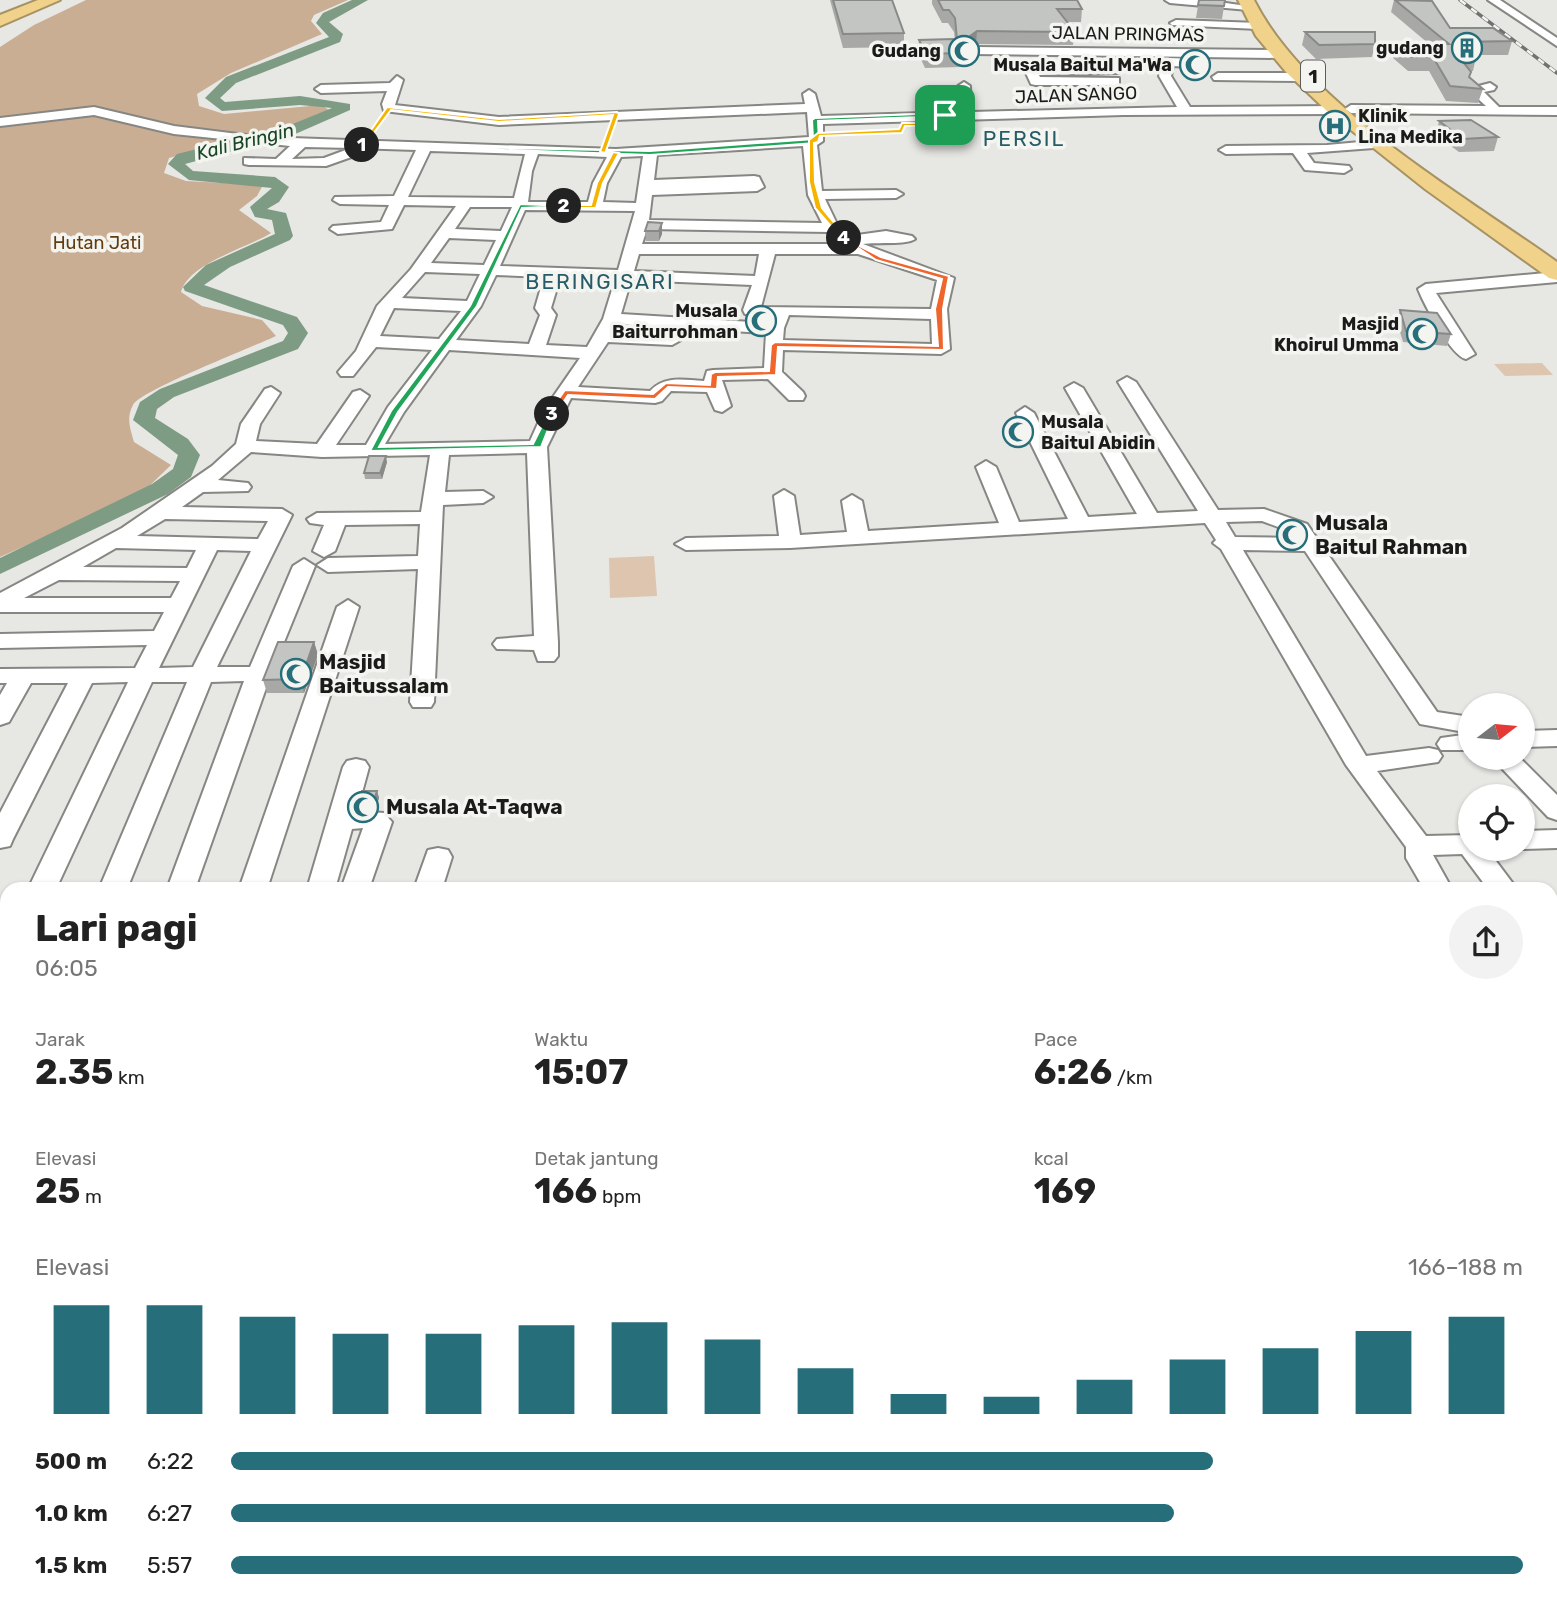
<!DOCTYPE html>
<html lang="id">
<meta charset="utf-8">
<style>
body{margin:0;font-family:Rubik,sans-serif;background:#f2f2f2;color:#222;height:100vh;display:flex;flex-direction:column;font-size:26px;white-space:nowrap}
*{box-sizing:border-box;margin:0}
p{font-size:23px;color:#767676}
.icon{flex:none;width:38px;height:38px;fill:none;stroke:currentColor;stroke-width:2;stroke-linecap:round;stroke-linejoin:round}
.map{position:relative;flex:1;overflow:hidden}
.details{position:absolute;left:0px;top:882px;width:1558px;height:726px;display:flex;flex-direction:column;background:#fff;border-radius:21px 21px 0 0;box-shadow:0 2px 5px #0004}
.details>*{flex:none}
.needle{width:46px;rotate:74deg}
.controls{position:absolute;left:1458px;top:693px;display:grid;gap:14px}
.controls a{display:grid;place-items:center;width:77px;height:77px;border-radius:50%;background:#fff;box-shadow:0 2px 5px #0004;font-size:35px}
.pin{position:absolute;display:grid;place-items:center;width:60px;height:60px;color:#fff;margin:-30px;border-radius:14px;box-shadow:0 4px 10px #0006}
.km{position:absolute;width:35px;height:35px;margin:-18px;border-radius:50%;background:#222;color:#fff;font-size:19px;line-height:35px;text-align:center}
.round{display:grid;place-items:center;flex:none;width:74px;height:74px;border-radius:37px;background:#f2f2f2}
.overview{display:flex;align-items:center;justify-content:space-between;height:119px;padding:0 35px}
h1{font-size:38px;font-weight:700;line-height:52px}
.figures{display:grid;grid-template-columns:repeat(3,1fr);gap:10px;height:119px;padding:7px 35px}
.figures div{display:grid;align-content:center}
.figures b{font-size:35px;font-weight:700}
.figures small{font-size:19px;font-weight:400}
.figures p{font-size:19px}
.chart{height:196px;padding:14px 35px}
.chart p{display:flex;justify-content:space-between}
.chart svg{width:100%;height:126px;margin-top:7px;stroke:#276e7b;stroke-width:6}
ul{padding:0 35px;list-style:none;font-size:23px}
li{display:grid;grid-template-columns:112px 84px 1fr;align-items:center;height:52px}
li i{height:18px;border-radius:9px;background:#276e7b}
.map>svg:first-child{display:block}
.green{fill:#ddc5af}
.forest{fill:#c9ae94}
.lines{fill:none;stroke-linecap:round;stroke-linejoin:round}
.river{fill:#7e9b83;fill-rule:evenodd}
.minor-casing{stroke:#868683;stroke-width:4}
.highway-casing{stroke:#a69263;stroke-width:4}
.minor{fill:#fff;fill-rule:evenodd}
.highway{fill:#f1d28a;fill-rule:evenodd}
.rail-casing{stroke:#71716f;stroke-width:3.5}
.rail{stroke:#f4f4f1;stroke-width:2.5;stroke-dasharray:7;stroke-linecap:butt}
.wall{fill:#a8a9a7}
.shaded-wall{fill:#888a88}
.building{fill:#c3c5c2;stroke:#888a88;stroke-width:2}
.split-1{fill:#22a559;stroke:#fff;stroke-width:2}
.split-2{fill:#f5b400;stroke:#fff;stroke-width:2}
.split-3{fill:#22a559;stroke:#fff;stroke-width:2}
.split-4{fill:#f0652b;stroke:#fff;stroke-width:2}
.split-5{fill:#f5b400;stroke:#fff;stroke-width:2}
.labels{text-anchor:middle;stroke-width:7;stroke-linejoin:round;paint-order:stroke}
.far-street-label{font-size:18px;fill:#1b1b1a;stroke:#f4f4f1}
.far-poi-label{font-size:18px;font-weight:bold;fill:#1b1b1a;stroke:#f4f4f1;text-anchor:end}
.far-park-label{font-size:18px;fill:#623c0f;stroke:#f4f4f1}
.shield{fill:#f4f4f1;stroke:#5c5c5a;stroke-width:2}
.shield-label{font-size:19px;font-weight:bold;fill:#1b1b1a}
.far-water-label{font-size:19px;font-style:italic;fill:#174624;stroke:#f4f4f1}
.far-quarter-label{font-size:21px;letter-spacing:2px;fill:#255c67;stroke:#f4f4f1}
.poi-label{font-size:21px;font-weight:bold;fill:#1b1b1a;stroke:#f4f4f1;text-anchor:start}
</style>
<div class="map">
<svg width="1557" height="1607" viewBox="0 0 1557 1607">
<rect width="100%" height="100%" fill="#e7e7e4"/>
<path class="green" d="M1542,363L1553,375L1505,376L1494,364Z
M654,556L657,596L610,598L609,558Z"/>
<path class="forest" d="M86,0H348L314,15L311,21L322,34L231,73L197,94L199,106L224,114L321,105L329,110L300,123L169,158L164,173L186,181L263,185L257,196L239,210L271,233C245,249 189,263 181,292L202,306L262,320L276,336C253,347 141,390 133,405C126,418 130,428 134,442L171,465L141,494L0,557V47L34,25Z"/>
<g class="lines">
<path class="river" d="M352,0H368L329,22L343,34L340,42L236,83L220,98L225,102L300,96L350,104V110L293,135L185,164L193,171L275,177L289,187L279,202L267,209L286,213L293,236L290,240L230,267L204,285L297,317L308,333L298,349L174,397L157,409L155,418L188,439L200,455L191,477L168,494L0,574V558L152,484L173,469L178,455L133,420L140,402L160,389L283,341L288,333L283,325L185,291L183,287L206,265L275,234L272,220L255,217L250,207L272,188L189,180L168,164L177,154L283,128L332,108L300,105L222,111L205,98L226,77L329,37L316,23L323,13Z"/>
<g class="minor-casing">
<path id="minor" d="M1165,0H1206L1253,7L1248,10L1170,3Z
M1488,0H1500L1557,38V46Z
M1176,20L1258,23L1264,26L1258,29L1172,25L1170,23Z
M976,47L1280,50L1286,54L1280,58L972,54L970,51Z
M1168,58L1188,59L1194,63L1188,67L1173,66L1171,76L1190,107L1338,106L1344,110L1338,114L1123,115L823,124V141L817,145L822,191L896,190L903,194L896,198L825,199L837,224L850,236L886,231L912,236L915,239C908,245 876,242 863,244L954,278L947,309L950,349L941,354L783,350L782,372L803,392L805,396L803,400H789L768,379L722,380L731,406L722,412L715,410L707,392L671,391L662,401L655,403L571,398L547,447L558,642V656L554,661H538L534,650L497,649L493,644L497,639L534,636L527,453L449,455L445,492L483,491L493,497L483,503L443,505L434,702L431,707H413L410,702L418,569L328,572L317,565L328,558L418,556L420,524L345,525L335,551L324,557L313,551L324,525L310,523L307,519L317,513L421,512L430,455L322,457L251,452L218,480L248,483L251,487L248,491L203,492L182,507L282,509L292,515L217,667H250L293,566L304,559L315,566L271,674L195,889H167L244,681L211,682L127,889H99L187,682H152L56,889H28L128,682L92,683L13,839L10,846L0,848V813L68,683H31L9,722L0,725V695L7,683H0V669L135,668L147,645L0,648V634L154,631L164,612H0V593L122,528L212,466L236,444L241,424L265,389L271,387L280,393L260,424L256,441L317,444L353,392L360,390L369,396L336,445H366L388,407L432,350L376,347L353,376H341L338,372L356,351L377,306L411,269L456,206L404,205L392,229L338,234L330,229L333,226L381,222L389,205L340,204L333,200L335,197L394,196L416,150L353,148L359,152L357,155L326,166L249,165L244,164V158L276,159L290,146L174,134L94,115L0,126V118L94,107L174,126L262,137L616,149L809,137L807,112L499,125L384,111L382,104L387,91L321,93L315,89L321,85L390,83L397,76L403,80L395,105L499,117L805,104L803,94L809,90L815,94L821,116L958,112V86L964,82L970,86L971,112L1177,107L1159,76L1162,62ZM803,146L808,195L822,223L649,220L652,195L757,191L764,187L759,177L754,176L654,180L657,155ZM305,147L351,148L324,158L292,159ZM430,151L525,154L514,198L408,197ZM538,154L607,157L593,183L588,202H528L532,171ZM643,156L636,203L603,202L607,183L621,157ZM470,207H512L501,231L455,229ZM525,210L635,211L618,270L500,266ZM647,229L829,232L842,244H642ZM449,238L496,240L484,265L431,263ZM639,254H759L755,276L634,271ZM775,254H858L937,280L931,309L761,307ZM425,272L480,274L467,301L402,298ZM496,275L544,277L535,308L540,315L529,344L456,340L481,306ZM560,278L615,280L603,319L587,347L546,345L556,315L551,308ZM631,280L752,285L743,310L745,314L771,318L769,323L621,314ZM394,308L461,311L439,339L380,336ZM789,315L931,319L932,344L783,340L784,328ZM617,324L766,333L764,368L713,370L707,371L704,381C684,380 665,375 650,391L578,387L608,342L672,345L681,340L672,335L614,332ZM449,350L580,358L544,410L530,441L385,444L404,412ZM165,519L268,521L258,539L137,536ZM116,548L196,550L187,568L83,567ZM217,550L251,551L193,667L159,668ZM59,580L180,581L171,598H24Z
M1114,66L1118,67V73L1039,75L1040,77L1119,78V84L1115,85H1035L1031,84L1025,71L1031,67Z
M1218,73H1300L1306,77L1300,81L1214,80L1212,77Z
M1490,83L1496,87L1494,90L1484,92L1499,107H1557V115L1351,113L1345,109L1351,105L1486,106L1467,89Z
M1382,140L1387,141V147L1307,153L1314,163L1349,166L1351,169L1344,173L1305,170L1293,153L1226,154L1219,150L1226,146L1327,145Z
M1557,272V282L1436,293L1475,354L1466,359C1451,356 1424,304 1418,289L1426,284Z
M1127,377L1136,382L1218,510L1264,509L1307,524L1437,712L1470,717V733L1420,724L1305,551L1243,550L1366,756L1429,748L1438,750L1442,756L1438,762L1377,771L1426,836L1470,835V849H1487L1517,889H1488L1462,854L1433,855L1452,889H1424L1406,858V847L1346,765L1221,549L1213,543L1216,540L1205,523L790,548L686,550L675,544L686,538L779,536L774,496L784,490L794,496L800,535L847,532L842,501L852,495L862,501L868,531L999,523L976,467L986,461L996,467L1019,522L1068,519L1016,413L1025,407L1034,413L1088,517L1137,514L1065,388L1074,383L1083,388L1157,513L1198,511L1118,382ZM1262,521L1292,532L1296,538L1235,537L1226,522Z
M348,600L359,607L267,889H239L337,607Z
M1557,730V746L1522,747V731Z
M1470,734V750H1441L1437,744L1441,738Z
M1492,758H1520L1557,795V820L1548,817Z
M356,759L365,761L369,767L357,811L384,813L392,822L369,889H341L363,828L352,829L335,889H307L343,767L347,761Z
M1557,830V848L1522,849H1520L1522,831Z
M438,848L448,850L452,857L442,889H414L428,850Z
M0,919H7V939H0Z
M1550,940L1557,942V970L1550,968Z
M7,953V989L0,991V955Z
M1550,1082L1557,1084V1140L1550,1138Z
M7,1116V1157L0,1160V1118Z
M0,1255H7V1287H0Z
M7,1367V1415L0,1418V1370Z"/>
</g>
<g class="highway-casing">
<path id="highway" d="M38,0H60L0,26V15Z
M1238,0H1254C1306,104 1462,194 1557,262V280L1549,278L1425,189L1327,111L1286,72L1256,36Z"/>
</g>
<use href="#minor" class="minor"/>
<use href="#highway" class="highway"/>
<g class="rail-casing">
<path id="rail" d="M1460,0L1557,73"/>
</g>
<use href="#rail" class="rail"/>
</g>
<path class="wall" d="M830,0H892L904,33V47L843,48Z
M932,0H1077L1082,9L1081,22H1067L1075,32L1073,45L976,44L969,48V54H961L960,67L925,68L918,53L919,40L955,41L954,32L948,23H942L932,4Z
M1199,0H1225L1222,19L1196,18Z
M1394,0L1450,28L1512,41L1508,55H1475L1476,57L1473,71H1470V77L1483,89L1478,103L1446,101L1429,71H1408L1393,58L1396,44H1429L1391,12Z
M1305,32L1375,44L1372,57L1316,59L1302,45Z
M1439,121L1498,137L1494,151L1459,152L1436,135Z
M662,223V234L659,241H646L645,231Z
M1400,310L1451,334L1447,346L1403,342L1397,322Z
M387,462L382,479H365L364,473Z
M314,642L318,655L304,693H267L263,680Z
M377,791L379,798L375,810L360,809L359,802Z"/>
<path class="shaded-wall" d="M977,31L976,44L969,48L970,36Z
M662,223V234L659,241V231Z
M386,456L387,462L382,479L380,473Z
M314,642L318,655L304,693L301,679Z
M377,791L379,798L375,810L373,803Z"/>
<path class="building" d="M833,0H892L904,33L843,34Z
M938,0H1077L1082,9H1057L1075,32L977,31L970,36V40H957L955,18L949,10H943Z
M1199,0H1225L1224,6L1198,5Z
M1395,0L1432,1L1450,28H1493L1512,41L1460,42L1476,57H1459L1471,72L1469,77L1483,89L1450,86L1433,57H1412L1396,44H1449Z
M1305,32H1375V44L1319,45Z
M953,39L961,53L926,54L919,40Z
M1471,120L1498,137L1463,139L1439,121Z
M648,222L662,223L659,231H645Z
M1400,310L1437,313L1451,334L1406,331Z
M369,456H386L380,473H364Z
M278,642H314L301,679L263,680Z
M362,791H377L373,803L359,802Z"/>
<path class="split-1" d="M945,113L947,116L818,121L819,141L816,143L650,155L359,145L650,151L813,139L812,120L815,118Z"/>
<path class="split-2" d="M387,107L499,119L617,112L619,114L606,151L619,153L603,183L596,208H564L562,205H591L597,183L612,154L600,152L613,115L499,122L391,110L364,146H360Z"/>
<path class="split-3" d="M520,204L567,206L522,208L477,306L398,412L379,447L533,444L548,414L555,412L541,447L370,451L391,411L470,306Z"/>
<path class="split-4" d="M842,237L881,257L949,276L943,309L944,350L778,347L776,375L718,377L717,389L668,387L655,399L568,395L555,415L548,414L565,390L653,394L666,383L710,385L711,374L715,372L769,371L771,345L775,342L938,346L935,309L942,279L876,260Z"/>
<path class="split-5" d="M947,113L948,125L946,126H905L902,133L820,136L818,142L814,143L815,182L822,208L847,238L842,239L815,208L809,182V140L818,133L899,129L902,123H943L942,115Z"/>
<defs>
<g id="building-ring" transform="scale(1.575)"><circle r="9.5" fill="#f4f4f1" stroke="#276e7b" stroke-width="1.5"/><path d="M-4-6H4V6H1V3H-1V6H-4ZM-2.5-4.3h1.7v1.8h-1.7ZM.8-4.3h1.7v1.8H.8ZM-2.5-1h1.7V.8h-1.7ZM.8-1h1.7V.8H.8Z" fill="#276e7b"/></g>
<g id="mosque-ring" transform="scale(1.575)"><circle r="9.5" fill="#f4f4f1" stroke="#276e7b" stroke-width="1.5"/><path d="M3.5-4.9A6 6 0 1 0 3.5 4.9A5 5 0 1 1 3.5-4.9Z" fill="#276e7b"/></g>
<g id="hospital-ring" transform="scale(1.575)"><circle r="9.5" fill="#f4f4f1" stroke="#276e7b" stroke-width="1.5"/><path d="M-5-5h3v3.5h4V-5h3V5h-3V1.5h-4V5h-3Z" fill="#276e7b"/></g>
</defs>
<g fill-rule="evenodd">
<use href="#building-ring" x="1467" y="48"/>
<use href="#mosque-ring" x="964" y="51"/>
<use href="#mosque-ring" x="1195" y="65"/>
<use href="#hospital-ring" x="1335" y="126"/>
<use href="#mosque-ring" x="761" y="321"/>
<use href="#mosque-ring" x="1422" y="334"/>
<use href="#mosque-ring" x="1018" y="432"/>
<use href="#mosque-ring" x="1292" y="535"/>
<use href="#mosque-ring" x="296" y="674"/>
<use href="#mosque-ring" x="363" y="807"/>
</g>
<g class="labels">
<g class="far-street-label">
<text transform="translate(1128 34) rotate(1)" y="6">JALAN PRINGMAS</text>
<text transform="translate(1076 95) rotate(-2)" y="6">JALAN SANGO</text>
</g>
<g class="far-poi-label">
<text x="1444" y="54">gudang</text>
<text x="941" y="57">Gudang</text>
<text x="1172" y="71">Musala Baitul Ma'Wa</text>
<text x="1358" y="122" text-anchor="start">Klinik<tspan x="1358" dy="21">Lina Medika</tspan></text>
<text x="738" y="317">Musala<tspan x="738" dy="21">Baiturrohman</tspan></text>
<text x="1399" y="330">Masjid<tspan x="1399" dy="21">Khoirul Umma</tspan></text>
<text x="1041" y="428" text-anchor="start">Musala<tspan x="1041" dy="21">Baitul Abidin</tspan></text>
</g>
<g class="far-park-label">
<text x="97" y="249">Hutan Jati</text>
</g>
<rect class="shield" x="1301" y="60.5" width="24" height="31" rx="5"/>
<g class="shield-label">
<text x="1313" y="83">1</text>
</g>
<g class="far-water-label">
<text transform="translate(245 141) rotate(-14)" y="7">Kali Bringin</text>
</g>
<g class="far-quarter-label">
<text x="1024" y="146">PERSIL</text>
<text x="600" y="289">BERINGISARI</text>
</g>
<g class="poi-label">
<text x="1315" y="530">Musala<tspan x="1315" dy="24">Baitul Rahman</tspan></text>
<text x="319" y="669">Masjid<tspan x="319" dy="24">Baitussalam</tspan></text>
<text x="386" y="814">Musala At-Taqwa</text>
</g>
</g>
</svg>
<div class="controls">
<a><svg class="needle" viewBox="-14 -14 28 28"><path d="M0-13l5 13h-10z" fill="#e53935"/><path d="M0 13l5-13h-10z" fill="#767676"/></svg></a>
<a><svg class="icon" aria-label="locate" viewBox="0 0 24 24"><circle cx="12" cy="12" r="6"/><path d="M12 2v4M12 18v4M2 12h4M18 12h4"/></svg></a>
</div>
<div class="pin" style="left:945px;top:115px;background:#1e9e55"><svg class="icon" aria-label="arrive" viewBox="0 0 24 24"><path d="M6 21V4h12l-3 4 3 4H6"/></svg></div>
<b class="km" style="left:362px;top:145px">1</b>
<b class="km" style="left:564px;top:206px">2</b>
<b class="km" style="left:552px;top:414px">3</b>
<b class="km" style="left:844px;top:238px">4</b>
<section class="details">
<div class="overview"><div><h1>Lari pagi</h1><p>06:05</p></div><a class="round"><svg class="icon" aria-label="share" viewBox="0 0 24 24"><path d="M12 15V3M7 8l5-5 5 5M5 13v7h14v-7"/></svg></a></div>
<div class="figures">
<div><p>Jarak</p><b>2.35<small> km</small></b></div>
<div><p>Waktu</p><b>15:07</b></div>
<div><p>Pace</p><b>6:26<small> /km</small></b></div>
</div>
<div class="figures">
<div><p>Elevasi</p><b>25<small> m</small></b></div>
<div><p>Detak jantung</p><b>166<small> bpm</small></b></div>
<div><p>kcal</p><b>169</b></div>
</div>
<div class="chart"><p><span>Elevasi</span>166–188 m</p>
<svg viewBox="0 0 160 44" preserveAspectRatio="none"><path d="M5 44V6M15 44V6M25 44V10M35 44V16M45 44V16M55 44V13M65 44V12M75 44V18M85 44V28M95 44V37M105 44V38M115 44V32M125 44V25M135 44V21M145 44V15M155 44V10"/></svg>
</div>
<ul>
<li><b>500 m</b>6:22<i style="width:76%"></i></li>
<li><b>1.0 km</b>6:27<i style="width:73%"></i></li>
<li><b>1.5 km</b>5:57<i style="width:100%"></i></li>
</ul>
</section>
</div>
